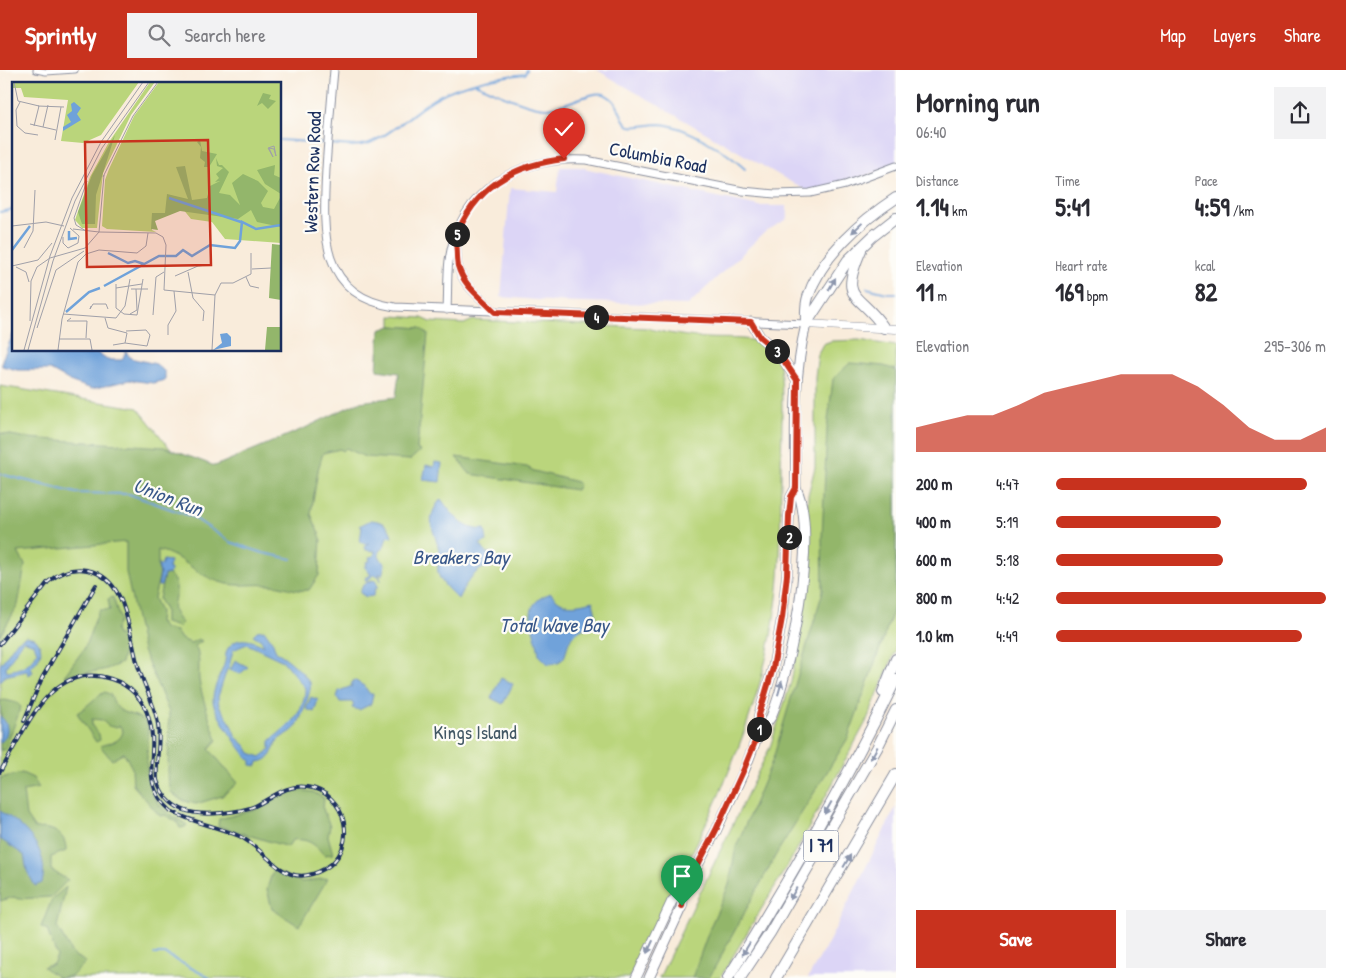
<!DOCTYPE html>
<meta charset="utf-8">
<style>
body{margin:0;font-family:"Patrick Hand",sans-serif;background:#f2f2f3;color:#2b2b33;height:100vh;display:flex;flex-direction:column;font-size:19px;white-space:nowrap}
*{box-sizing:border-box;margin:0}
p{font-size:16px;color:#7c7c81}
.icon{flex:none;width:28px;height:28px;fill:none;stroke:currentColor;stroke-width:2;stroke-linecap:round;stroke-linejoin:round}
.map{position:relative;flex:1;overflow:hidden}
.drawer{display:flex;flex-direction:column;background:#fff;width:450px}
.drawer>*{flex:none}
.pin{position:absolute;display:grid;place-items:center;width:42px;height:42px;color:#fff;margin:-51px -21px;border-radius:50% 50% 50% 0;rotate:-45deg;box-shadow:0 0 5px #0007}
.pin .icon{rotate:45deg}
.km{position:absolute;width:25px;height:25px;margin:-12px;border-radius:50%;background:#222;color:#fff;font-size:14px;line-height:25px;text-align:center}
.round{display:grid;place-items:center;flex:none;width:52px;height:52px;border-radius:0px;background:#f2f2f3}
.headline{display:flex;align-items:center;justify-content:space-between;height:85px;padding:0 20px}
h1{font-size:28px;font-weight:700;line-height:38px}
.metrics{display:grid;grid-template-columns:repeat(3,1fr);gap:8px;height:85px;padding:5px 20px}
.metrics div{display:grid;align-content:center}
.metrics b{font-size:25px;font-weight:700}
.metrics small{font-size:14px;font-weight:400}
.metrics p{font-size:14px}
.chart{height:140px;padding:10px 20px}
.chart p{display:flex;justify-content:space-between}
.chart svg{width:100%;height:90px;margin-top:5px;fill:#c8321e;opacity:.7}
.primary-button{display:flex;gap:10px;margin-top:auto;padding:10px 20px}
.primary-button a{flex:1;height:58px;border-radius:0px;background:#c8321e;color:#fff;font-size:20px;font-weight:700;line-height:58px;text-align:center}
.primary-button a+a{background:#f2f2f3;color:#2b2b33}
ul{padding:0 20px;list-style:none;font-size:16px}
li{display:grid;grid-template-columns:80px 60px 1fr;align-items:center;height:38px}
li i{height:12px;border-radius:6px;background:#c8321e}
header{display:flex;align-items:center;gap:30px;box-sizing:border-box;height:70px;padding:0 25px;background:#c8321e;color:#fff}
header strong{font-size:24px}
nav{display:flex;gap:28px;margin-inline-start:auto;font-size:18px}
.search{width:350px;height:45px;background:#f2f2f3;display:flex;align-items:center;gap:12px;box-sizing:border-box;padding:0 18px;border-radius:0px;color:#7c7c81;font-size:19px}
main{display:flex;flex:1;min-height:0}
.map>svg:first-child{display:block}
.built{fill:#dcd5f6}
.green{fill:#bad57b;stroke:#6a826c}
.forest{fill:#93b66b;stroke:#577264}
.water{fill:#6fa2da;stroke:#45689c;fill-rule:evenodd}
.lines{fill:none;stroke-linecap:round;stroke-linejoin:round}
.stream{stroke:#6fa2da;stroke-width:2}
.minor-casing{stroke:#8a8e9c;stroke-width:7}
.tertiary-casing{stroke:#8a8e9c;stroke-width:9}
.secondary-casing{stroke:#8a8e9c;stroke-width:9}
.primary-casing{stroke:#8a8e9c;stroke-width:11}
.motorway-casing{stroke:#8a8e9c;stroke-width:12}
.minor{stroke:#fff;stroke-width:5}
.tertiary{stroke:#fff;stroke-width:7}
.secondary{stroke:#fff;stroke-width:8}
.primary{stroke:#fff;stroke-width:9}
.motorway{stroke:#fff;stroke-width:10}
.rail-casing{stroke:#1b2f5e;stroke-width:4}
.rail{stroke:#fdfcf7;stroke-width:2;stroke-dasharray:5.5;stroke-linecap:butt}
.oneway{fill:#8d97ae}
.route-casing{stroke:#fff;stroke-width:10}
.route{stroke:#c8321e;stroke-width:6}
.labels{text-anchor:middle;stroke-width:4.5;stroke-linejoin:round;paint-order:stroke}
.shield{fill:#fdfcf7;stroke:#5f6c8c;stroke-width:1}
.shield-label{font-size:18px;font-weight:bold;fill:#1b2f5e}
.street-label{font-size:19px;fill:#1b2f5e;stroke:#fdfcf7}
.park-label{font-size:19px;fill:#435865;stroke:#fdfcf7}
.water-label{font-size:20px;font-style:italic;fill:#385789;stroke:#fdfcf7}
.inset-river{fill:none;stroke:#6fa2da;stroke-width:2.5}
.inset-road{fill:none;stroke:#a0a0a9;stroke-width:1}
.view{fill:#c8321e;fill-opacity:0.15;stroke:#c8321e;stroke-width:2.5}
.inset-edge{fill:none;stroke:#1b2f5e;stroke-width:2.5}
</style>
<header>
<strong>Sprintly</strong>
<div class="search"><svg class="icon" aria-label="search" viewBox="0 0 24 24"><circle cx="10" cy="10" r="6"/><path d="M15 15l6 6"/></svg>Search here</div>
<nav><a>Map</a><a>Layers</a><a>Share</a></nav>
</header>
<main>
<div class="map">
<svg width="896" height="908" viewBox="0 0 896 908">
<rect width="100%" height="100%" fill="#fdfcf7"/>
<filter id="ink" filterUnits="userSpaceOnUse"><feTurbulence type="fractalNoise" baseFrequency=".02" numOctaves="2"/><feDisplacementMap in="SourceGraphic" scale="10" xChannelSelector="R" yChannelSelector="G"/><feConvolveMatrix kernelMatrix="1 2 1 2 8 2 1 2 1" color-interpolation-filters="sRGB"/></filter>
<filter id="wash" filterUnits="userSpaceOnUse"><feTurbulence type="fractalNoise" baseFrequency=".0096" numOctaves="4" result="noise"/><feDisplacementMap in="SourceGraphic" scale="20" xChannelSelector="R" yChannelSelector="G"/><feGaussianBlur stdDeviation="1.12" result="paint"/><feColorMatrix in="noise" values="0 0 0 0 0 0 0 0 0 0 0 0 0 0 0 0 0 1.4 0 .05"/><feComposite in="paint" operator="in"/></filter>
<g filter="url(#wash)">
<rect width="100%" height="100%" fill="#f9ecdb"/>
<path class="built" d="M597,0H896V96L810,123Z
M560,97H579L759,136H786L788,143L786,150L766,161L688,235L549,231L501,227L510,118L557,122Z
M896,737V906L891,908H808L829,871Z"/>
<path class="green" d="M391,246L422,248L431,252L464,254L473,250L647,258C664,263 691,267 708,268C724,269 744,267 759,272C768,275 776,285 780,294C784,332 781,372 781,411C780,453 782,495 776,536C758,669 688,789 629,908H0V316L138,338L256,487L310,357L416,372L421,258L391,256Z
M859,270L896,276V580L866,652L795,783L720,908H659L770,677L791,612L804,538L808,425L815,397V307L818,283L823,274L831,271Z"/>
<path class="forest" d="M391,256L421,258L428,264L417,379L420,381L410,390L365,387L346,378L343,381L340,379L323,383L318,400L311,444L321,468L319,505L309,520C294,522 284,515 270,515C249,513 234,519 212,509C192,501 182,486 158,480V498L160,503L154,528L160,542L159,552L165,559L176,561L181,569L191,573L198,569L202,571L195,576C201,587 198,598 199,610C203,631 210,650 217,670L209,679L238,713L222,726L196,734L181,730L171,722L168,708L169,642L143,581L126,502V472L18,482L25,495L18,535L0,566V363L27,368L164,377L215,396L305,358L359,332L396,327L399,303L377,300L380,260Z
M850,293L884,296L896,300V533L848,668L778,781L709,908H692L711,855L729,815L736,777L773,689L823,521L822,468L827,359L833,309Z
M456,387L527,397L534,401L577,412L579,415L576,420L470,404Z
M169,504C188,524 161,532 182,553L178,557L165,553V540L159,529L164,505Z
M113,527L120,550L115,560L117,565H122L125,578L121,593C100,604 86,601 64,606L84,579L99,540H110L108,529Z
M105,622L111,625C119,651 134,638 148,655C149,681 141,712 159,734C165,743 178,748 187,755L185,757L180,758L177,752L165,745L160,746L133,715L132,698L124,683L112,690L100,676C110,672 121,673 123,661L120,656C111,658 108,657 102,650L92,649V656L99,664L100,670L96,672L77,643C87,637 95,627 105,622Z
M5,630L17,633L21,637L5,680H0V673L3,670L0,631Z
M22,703L33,708L39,718L23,721L26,746L35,759C50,756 67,763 66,781L51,787V800L68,810L51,827L18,829L14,827L0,831V708Z
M299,720L313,722L324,728L323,739L330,756L328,766L333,784L324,785C315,774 308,768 292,770L288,777L218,756L219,749L255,740L285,723Z
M273,800L301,812L328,808L299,856L272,839L267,819Z
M66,817L57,857L73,885L86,892L72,906L59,908L43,897L53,894L57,886L47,860L41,857L52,829Z"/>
<path class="water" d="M14,262V280H93L107,290H122L126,281L130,288L156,294L165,302V310L153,313L129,310L92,319L72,312L50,300H17L2,296V290Z
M435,392L442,393L440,412L423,410L426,395L434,397Z
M441,429C452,444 464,462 485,459L487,471L480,474L486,483H493L494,495C475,497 466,513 458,529C452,523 444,516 440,508C435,499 440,490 439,481C435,459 423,451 441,429Z
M371,450C382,451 390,455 392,467L387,466L384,477L379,481V486L385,495L382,505L379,503L381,511L379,506L374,505L366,511L365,508L371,505L364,496H367L366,492L370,491L369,487L374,486L375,481L366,480L365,476L369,473L365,474L360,472L362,457L359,456Z
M163,490L170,491L168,498L171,500L169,504L164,505L161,516H158L160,504L158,495L161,496Z
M370,510V513L371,510L376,511L378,517H376L373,526L366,527L360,523L362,517Z
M551,523C562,539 576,535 593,531L598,555C589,557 580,558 573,566C562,578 572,593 548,594L539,585C537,561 516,535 551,523Z
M264,560L273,573L276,582C286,586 305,604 310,613C313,618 300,651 296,657C290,664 285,664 278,670C271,680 274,690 258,692L257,696L251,695V691C244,686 215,644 213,632C212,620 220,606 224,595C226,590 225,585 227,580C236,564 252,570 264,576L261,570L253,565L257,561ZM247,574L283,591L305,618C305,646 285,657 270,671V679L261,687L250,683L246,676L236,667L230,652L219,636L218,627L227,599L240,604L248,597L235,590L231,599L229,597L233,580Z
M26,566L35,568C45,579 41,588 31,597L33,602L29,605L27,601L5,606L0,612V595L16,572ZM23,570L34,574L37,582C31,595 20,599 7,601L6,597Z
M501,608L513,614L503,634L491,628Z
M354,610L364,616L370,624H373L371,634L359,640L352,638L354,634L352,632H340L337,627L339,621L352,616L351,614Z
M311,627L318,630L314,642L306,639Z
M0,646C10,654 9,665 0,673Z
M0,741C26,756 50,781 42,813L35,816L27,801L24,785L0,769Z"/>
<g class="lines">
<path class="stream" d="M475,13C492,21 530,39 548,38C563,37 594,20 604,24C623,33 618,48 629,56C640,58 649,54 660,54C686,56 726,81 745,99
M280,70L325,73
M330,74C344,75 359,78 372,72C397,61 415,39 439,26C466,12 496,7 525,4L527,0
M0,142L14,139
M867,218L887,223H896
M0,404L76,423L129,424L193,447L230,472L263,483L292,489
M154,884H165L210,908"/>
</g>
</g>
<g filter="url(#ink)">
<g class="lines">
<g class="minor-casing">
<path id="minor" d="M36,0L46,2L75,0"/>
</g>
<g class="tertiary-casing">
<path id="tertiary" d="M334,0C331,33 328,66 326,99C323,160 318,226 395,237L806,254
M455,169C458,178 456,187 458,196C464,218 481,227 495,242
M447,240C448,223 447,206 449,190C460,119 519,86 586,90L743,121L775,124L810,123L845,115L896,96"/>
</g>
<g class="secondary-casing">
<path id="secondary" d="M806,254L896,259"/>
</g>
<g class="primary-casing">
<path id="primary" d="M751,252L760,267L778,282L797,310
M759,662C763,657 768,652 771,647C791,600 819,463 796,418C795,363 793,307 806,254
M636,908L672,831L684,821L716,761L745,699L759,662V645L773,598L782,548L787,505L789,446L791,427L796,418
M649,908L682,836L684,821"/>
</g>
<g class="motorway-casing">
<path id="motorway" d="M861,180C838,233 859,221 884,258
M806,254C806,245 805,236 808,227C821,186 861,151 896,128
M806,254L848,190L873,166L896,148
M883,622L896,589
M728,908C789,811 846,711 896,609
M740,908L770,863L877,678L896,640
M776,908L896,704"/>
</g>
<use href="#minor" class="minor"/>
<use href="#tertiary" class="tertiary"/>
<use href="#secondary" class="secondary"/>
<use href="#primary" class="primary"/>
<use href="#motorway" class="motorway"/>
<g class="rail-casing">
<path id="rail" d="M0,574L48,512C59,503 72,497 87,500C129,508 128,565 139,599C144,615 153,632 157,649C162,669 155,691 157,710C167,741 192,746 221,743C232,742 244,741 255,736C272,728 286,714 307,717C347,722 360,779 324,799C283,822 269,780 239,766C217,756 193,753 171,741C137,711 160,684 149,649C144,630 130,615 111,609C50,589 25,661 0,702
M24,651L42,608L96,515"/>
</g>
<use href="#rail" class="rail"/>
</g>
<defs><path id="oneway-solid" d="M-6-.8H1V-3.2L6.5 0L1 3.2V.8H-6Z" transform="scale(1.25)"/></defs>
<g class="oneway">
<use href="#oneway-solid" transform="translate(857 158) rotate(137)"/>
<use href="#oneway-solid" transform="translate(832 214) rotate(-60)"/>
<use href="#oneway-solid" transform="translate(780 618) rotate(-74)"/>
<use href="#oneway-solid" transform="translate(874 683) rotate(119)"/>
<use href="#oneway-solid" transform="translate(828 738) rotate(119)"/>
<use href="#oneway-solid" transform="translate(847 791) rotate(-60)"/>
<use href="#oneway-solid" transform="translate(793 824) rotate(120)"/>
<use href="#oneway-solid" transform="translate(650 877) rotate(115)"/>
<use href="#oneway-solid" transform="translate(746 879) rotate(121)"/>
</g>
</g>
<g class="lines" filter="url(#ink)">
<g class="route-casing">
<path id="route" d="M564,89C512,95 474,118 455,169C458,178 456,187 458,196C464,217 481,227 495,242L751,252L760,267L778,282L797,310L796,418L791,427L789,446L787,505L782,548L773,598L759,645V662L744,699L716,760L684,821L682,836"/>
</g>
<use href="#route" class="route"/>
</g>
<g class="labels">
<rect class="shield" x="803.5" y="760.5" width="35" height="31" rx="4"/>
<g class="shield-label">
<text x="821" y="782">I 71</text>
</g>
<g class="street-label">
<text transform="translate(658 87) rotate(11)" y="7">Columbia Road</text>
<text transform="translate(312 102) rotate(-88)" y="7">Western Row Road</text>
</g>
<g class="park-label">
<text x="475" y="669">Kings Island</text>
</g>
<g class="water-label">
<text transform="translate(168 427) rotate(21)" y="7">Union Run</text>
<text x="461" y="494">Breakers Bay</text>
<text x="554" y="562">Total Wave Bay</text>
</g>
</g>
<g transform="translate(12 12)">
<rect width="269" height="269" fill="#f9ecdb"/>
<path d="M0,0H127L89,53L71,61L49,59L56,18L12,15L9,6H1L0,13ZM138,0H143L119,33L91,91L85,146H70L63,138L78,95L97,60ZM147,0H269V161L213,157L200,140L179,137L162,116L155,134L140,133V148L144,150L95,147L90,144L93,98L97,87L122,34Z" fill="#bad57b"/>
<path d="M251,11L259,13L257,17L264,19L256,27L250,21L245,24ZM103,53L84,113L83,142H70L66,130L80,93ZM188,58L190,69L205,72L197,85H192L193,80L188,76L189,65L185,60ZM204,76L207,83H210L217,90L207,111L218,113L228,123L220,101L231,92L246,99L256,109L249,121L251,125L262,127L269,114V145L245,140L239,128L226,137L168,129L143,139L146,148L139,147L140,131H153L155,112L176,117L164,85L173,84L180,118L195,116L198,104L208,99L203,100L207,96L204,92L211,86L205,84ZM263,83L262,93L269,96V112L253,102L245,88ZM260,162L269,163V218L257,216ZM255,245H269V268H253Z" fill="#93b66b"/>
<path d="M62,20L69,26L65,32L69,38L51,49V45L59,40L55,33L60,29L59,22ZM215,251L219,255V264L201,268L210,261L208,252Z" fill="#6fa2da"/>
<path class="inset-river" d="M157,116L229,140M57,149V157L65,156M0,168L18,144M96,171L116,181L123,179L132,182M92,204L147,174H164L171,168L180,174L198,163L223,166L228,159L230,140L244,147L269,143M54,230L77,210L88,206"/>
<path class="inset-road" d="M2,0L6,19L27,24L22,44M8,20L4,28L5,44L13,51L26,53M26,24L52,25M18,42L44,48M31,45L36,23M43,58L49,25M262,64L264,74L262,67L257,66L261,75L256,66ZM91,95L121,34L146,0M0,144L34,140L52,144M61,147L87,150L92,93M74,149L64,143L62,136L75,99M87,150L144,151L151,155L154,163L152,208L203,213L200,268M51,155V161L56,166L66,161L67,154L58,146M12,166L21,149L23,108M0,184L26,178L40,161M4,185L14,190L17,200M240,187L259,186M176,190L181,216L192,229L191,239M163,194L186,184L195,183M234,195L238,204L247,206M104,202V226L112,232L125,233L131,197M104,206L130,202M119,207H136M203,213L209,201H221L239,192V171M79,224L78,227L81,222H94L96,227M51,232L104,236L113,224L118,197M118,232L125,228L124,207M141,233L144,195L152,190M59,236L55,239H75L74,256M93,236L96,246L115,251L113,261L101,263M18,239L19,199L25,185L38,176L73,166L87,150M25,246L44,188L72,169M156,253V243L164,229L162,209M47,257H78L80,268M113,261L135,264L138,253L134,248L114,249M12,268L38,174L60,116L89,60L131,0M16,268L41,179L63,119L90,66L137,0M46,268L50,237L66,180L74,172L87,168L125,171L134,164L136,151"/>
<path class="view" d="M196,58L199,183L75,185L73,60Z"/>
<rect width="269" height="269" class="inset-edge"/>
</g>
</svg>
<div class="pin" style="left:682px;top:836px;background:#1e9e55"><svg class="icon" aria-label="arrive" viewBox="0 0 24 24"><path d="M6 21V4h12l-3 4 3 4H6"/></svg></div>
<div class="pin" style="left:564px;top:89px;background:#d93025"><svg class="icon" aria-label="check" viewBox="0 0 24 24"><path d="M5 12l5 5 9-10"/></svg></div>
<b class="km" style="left:759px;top:659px">1</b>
<b class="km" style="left:789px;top:467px">2</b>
<b class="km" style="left:777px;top:281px">3</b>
<b class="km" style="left:596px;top:247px">4</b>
<b class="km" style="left:457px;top:164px">5</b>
</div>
<section class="drawer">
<div class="headline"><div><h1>Morning run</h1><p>06:40</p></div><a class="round"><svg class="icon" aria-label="share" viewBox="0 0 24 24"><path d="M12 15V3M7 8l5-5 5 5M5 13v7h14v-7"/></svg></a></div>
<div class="metrics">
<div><p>Distance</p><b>1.14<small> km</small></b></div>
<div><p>Time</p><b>5:41</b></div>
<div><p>Pace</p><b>4:59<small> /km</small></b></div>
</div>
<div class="metrics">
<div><p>Elevation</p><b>11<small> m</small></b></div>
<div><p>Heart rate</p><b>169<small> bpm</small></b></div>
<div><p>kcal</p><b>82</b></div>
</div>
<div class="chart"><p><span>Elevation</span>295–306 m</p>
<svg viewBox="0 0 160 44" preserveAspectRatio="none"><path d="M0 44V32L10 29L20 26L30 26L40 21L50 15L60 12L70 9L80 6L90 6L100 6L110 12L120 21L130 32L140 38L150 38L160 32V44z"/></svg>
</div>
<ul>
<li><b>200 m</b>4:47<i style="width:93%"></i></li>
<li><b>400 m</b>5:19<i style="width:61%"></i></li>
<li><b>600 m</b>5:18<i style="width:62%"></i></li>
<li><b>800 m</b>4:42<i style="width:100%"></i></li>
<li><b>1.0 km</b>4:49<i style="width:91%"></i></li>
</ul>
<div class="primary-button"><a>Save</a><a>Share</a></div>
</section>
</main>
